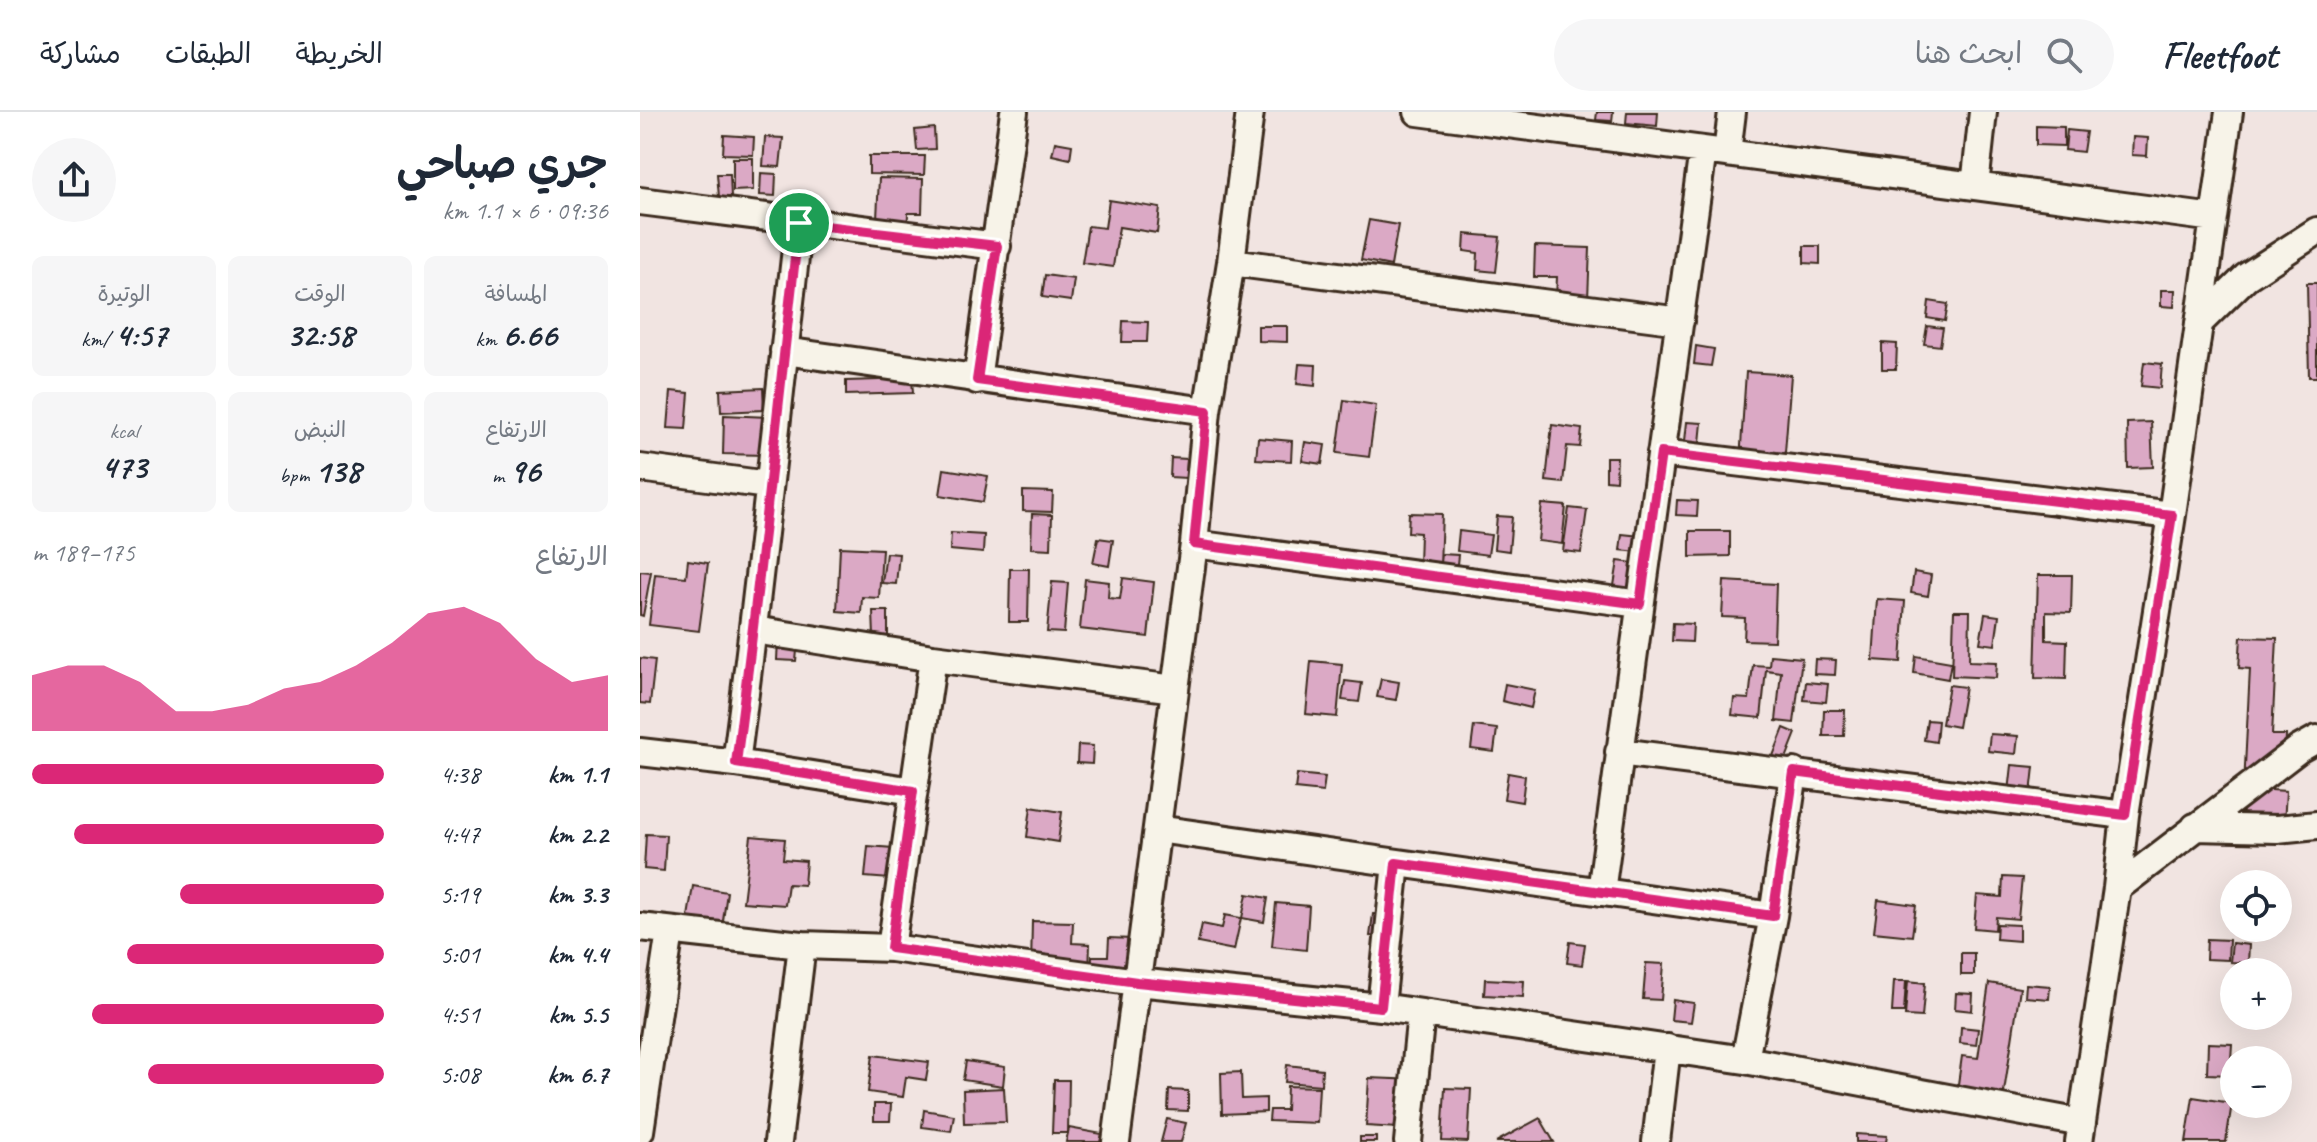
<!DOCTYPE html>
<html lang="ar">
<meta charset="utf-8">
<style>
body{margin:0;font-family:Caveat,"Playpen Sans Arabic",sans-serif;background:#f6f6f7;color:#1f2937;direction:rtl;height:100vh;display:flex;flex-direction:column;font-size:30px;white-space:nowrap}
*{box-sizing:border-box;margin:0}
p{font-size:26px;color:#747a83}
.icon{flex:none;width:44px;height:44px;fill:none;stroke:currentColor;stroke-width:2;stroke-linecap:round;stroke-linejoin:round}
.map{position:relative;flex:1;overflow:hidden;direction:ltr}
.drawer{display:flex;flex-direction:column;background:#fff;width:640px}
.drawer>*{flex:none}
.fabs{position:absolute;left:1580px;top:758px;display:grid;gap:16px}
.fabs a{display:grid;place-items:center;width:72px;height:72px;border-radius:50%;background:#fff;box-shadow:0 8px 32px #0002;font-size:40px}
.pin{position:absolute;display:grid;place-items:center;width:68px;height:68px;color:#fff;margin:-34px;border:4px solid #fff;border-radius:50%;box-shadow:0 2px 8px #0007}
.round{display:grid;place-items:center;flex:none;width:84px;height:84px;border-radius:42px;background:#f6f6f7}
.headline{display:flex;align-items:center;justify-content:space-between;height:136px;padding:0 32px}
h1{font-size:44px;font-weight:600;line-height:60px}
.stats{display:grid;grid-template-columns:repeat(3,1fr);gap:12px;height:136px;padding:8px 32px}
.stats div{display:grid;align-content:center;border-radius:12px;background:#f6f6f7;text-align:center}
.stats b{font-size:34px;font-weight:600}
.stats small{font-size:22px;font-weight:400}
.stats p{font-size:22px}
.chart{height:224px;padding:16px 32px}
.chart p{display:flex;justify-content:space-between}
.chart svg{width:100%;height:144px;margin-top:8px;fill:#db2777;opacity:.7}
ul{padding:0 32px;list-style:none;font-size:26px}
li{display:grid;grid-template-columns:128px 96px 1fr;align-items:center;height:60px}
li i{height:20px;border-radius:10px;background:#db2777}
header{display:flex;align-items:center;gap:48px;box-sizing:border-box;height:112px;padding:0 40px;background:#fff;border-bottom:2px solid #e0e1e3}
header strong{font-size:38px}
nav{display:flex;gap:44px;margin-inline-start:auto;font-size:28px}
.search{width:560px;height:72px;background:#f6f6f7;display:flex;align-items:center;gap:20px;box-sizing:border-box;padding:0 28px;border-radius:44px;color:#747a83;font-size:30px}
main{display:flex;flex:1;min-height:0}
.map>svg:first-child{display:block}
.building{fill:#dba9c5;stroke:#3b2a1e;stroke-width:2}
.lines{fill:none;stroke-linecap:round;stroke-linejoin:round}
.minor-casing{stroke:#3b2a1e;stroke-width:32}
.minor{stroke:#f7f3e8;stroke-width:26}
.route-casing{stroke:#fff;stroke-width:16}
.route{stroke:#db2777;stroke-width:10}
</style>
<header>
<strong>Fleetfoot</strong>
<div class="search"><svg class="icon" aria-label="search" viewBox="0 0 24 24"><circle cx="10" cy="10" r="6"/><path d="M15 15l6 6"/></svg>ابحث هنا</div>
<nav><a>الخريطة</a><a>الطبقات</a><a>مشاركة</a></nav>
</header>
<main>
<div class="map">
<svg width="1677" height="1030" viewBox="0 0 1677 1030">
<rect width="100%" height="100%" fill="#f1e4e1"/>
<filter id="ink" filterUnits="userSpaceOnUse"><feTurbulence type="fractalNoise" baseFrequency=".0125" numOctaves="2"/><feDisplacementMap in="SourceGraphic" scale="16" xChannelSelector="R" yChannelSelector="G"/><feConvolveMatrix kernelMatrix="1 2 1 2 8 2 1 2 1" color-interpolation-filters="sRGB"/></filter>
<g filter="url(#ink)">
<path class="building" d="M957,0H973L972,9L956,8Z
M987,0H1018L1017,14L986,11Z
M1396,14L1424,15V34L1396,33Z
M294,16L295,37L277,38L275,18Z
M1427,18L1446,20L1443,40L1425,38Z
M84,23L114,25L113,43L83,42Z
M125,25L143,26L140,55L123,54Z
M1493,25L1508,26L1507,44L1492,43Z
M415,30L432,33L430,47L412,43Z
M229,44H285L284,63L229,62Z
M93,46H113V78L93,79Z
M121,61L136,62L135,84L120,83Z
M77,62H90L91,85H79Z
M239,66L283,67L282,101H268L267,128L236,127Z
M469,88L520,96L517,121L479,115L473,155L442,151L448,114L465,116Z
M729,108L758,113L751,154L721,148Z
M825,122L860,125L856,160L837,158L838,141L824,139Z
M895,134L950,136L948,187L916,186L917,165H894Z
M1164,134H1180V152L1164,151Z
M405,163L434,167L431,189L402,185Z
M1667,171H1677V265H1669Z
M1521,178H1535L1534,195L1521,194Z
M1289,189L1308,192L1305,209L1287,206Z
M483,209L508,210L507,230H482Z
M618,214H647V230L618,229Z
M1287,214L1303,216L1300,234L1284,232Z
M1242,231L1257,232L1256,257H1242Z
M1056,234L1074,237L1071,254L1054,252Z
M1504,250L1522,252L1520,276L1501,274Z
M659,252L676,253L675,274L657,272Z
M1106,260L1151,263L1143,366L1099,363Z
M272,267L273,281L206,283V269Z
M123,276L124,298L81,300L80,278Z
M31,279L49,281L46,317L28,316Z
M704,288L736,293L729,345L697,341Z
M84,303L128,305L126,343L83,342Z
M1047,310L1062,311L1058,350L1043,348Z
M1511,310L1513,355L1488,356L1487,311Z
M912,313L942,317L940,335L927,334L923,371L906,369Z
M618,326L652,329L651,349L616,347Z
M665,330L685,333L682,352L662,349Z
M966,345H977L976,369L966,368Z
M531,346L547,347L546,366L530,365Z
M304,357L348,364L343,390L300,383Z
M383,379L413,380L412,400L383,399Z
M1037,388L1058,389L1057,404L1036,403Z
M902,392L926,394L922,432L898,429Z
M929,396L947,398L941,441L923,439Z
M769,401L802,402L800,454L779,453L780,421L768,420Z
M392,402L412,403L411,437L391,436Z
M857,404L872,405L869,439L854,437Z
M819,419L851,423L848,443L817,439Z
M1050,419H1090V444L1050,445Z
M311,421L344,423L343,441L310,438Z
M982,422L1000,424L998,440L980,438Z
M458,426L473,428L469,454L453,451Z
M200,435L242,437L239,486L222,485L221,501L197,499Z
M246,441L259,442L256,472L242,471Z
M801,442L818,443L816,461L799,460Z
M48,448L68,451L59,519L9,513L15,462L46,465Z
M978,449L994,451L987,494L971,492Z
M370,457H389L388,510H369Z
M0,459L11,460L3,504L0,503Z
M1274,460L1291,463L1288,484L1271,481Z
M1398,463H1432L1431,501L1406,500V528L1427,529L1426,567L1395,566Z
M483,466L514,470L508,525L440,517L445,467L469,470L468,486L480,487Z
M1084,469L1136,472L1134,529L1104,528L1105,506L1082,505Z
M412,470L428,471L424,521L407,520Z
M1237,487L1265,489L1261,550L1233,548Z
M233,499H248V525H234Z
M1314,499H1330L1329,549L1357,550L1356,566L1312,564Z
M1345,502L1359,504L1355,533L1340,531Z
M1033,511L1053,512L1052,530L1032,529Z
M1601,525L1637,526L1632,623H1646L1645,646H1633L1632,678L1646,679L1643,729L1602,713L1610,557L1599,556Z
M138,527L158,528L156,549L137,548Z
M1130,543L1162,546L1154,611L1136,609L1141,560L1126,558L1121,606L1092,603L1094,586L1109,587L1113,553L1129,554Z
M1276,544L1311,550L1308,567L1274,561Z
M0,546L15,548L10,592L0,591Z
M1175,547L1196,548L1195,563L1174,562Z
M671,549L702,552L697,605L666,602Z
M741,567L759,570L756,588L737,585Z
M705,569L722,571L719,590L702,588Z
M1166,570L1188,572L1186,590L1164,588Z
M865,572L895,578L891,596L862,589Z
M1309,573L1325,575L1318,615L1302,612Z
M1184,598H1205L1204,624H1183Z
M1287,608L1298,609L1296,630L1284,628Z
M834,614L857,617L854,640L831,637Z
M1144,616L1156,621L1145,649L1133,644Z
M1350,622L1378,624L1376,642L1348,639Z
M438,633L453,634L452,652L437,651Z
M1372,653L1394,655L1390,691L1368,689Z
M868,661L885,664L882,690L864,687Z
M657,662L685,665L683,680L655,677Z
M391,695L422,700L418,730L387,725Z
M6,722L26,723L24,759L4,757Z
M111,724L145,727L143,747L166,749L164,773L148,772L145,793L103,790Z
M228,734L253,736L250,767L225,765Z
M1363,765L1382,766L1378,807L1356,805L1355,818L1334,816L1337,783L1362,785Z
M53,774L87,780L82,816L47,811Z
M607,782L628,786L624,810L602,806Z
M1238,788L1276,793L1272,824L1234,820Z
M636,791L669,794L666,838L632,834Z
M733,802L751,803L749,825L730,824Z
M585,803L601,806L594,838L558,831L562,812L582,816Z
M392,809L433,810L432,831L450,832L449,860L391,857Z
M1357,812L1379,813V829L1356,827Z
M469,826L492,827L491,865L451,864L452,844H468Z
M1567,827L1589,828L1588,848L1566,847Z
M930,830L945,832L942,853L927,851Z
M1592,831L1609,833L1608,851L1590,850Z
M1321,841H1334V863H1321Z
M1006,851L1024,852L1021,888L1003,887Z
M845,867L884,869L883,885L844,883Z
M1254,869H1266L1264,900H1252Z
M1268,869L1285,871L1282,905L1265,904Z
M1349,871L1380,876L1362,993L1316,986L1322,944L1338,946Z
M1386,872L1410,874L1409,887L1385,885Z
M1316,881L1333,882L1332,899L1315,897Z
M1033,888L1054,891L1051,910L1031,908Z
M1321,915L1338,917L1336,933L1320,931Z
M1568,931L1592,932L1590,963L1567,962Z
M233,943L289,950L286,968L266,965L263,985L228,980Z
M326,949L365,955L363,974L323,968Z
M647,953L682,957L681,973L645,970Z
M601,960L602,987L626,986V1000L582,1002L581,961Z
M729,966L777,968L774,1017L726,1014Z
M414,968H429L428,1021H412Z
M647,974L679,975L677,1011L629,1009L630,998H646Z
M364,976L366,1010L324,1011L323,978Z
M805,976L831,977L828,1030L802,1029Z
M529,978L548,979V999L528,998Z
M1553,985L1592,991L1586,1030H1546Z
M234,992H251L250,1009H234Z
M284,998L314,1003L311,1019L282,1015Z
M900,1006L914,1030H856Z
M527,1007L546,1011L541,1030H521Z
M429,1016L462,1022L460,1030H426Z
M1216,1022L1247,1024L1246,1030H1216Z
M720,1025H736V1030H720Z"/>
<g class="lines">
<g class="minor-casing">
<path id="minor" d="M778,0L1574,106
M1087,41L1092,0
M1335,74L1343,0
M0,89L357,134
M591,150L1040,209
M1559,211L1606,165L1677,119
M144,239L567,299
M337,268L374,0
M1021,341L1532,403
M0,356L128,373
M554,432L1000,492
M114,518L293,546L535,577
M0,640L96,651L273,679
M979,640L1485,703
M96,651C120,472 138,291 159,111
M1555,715L1637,717L1677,713
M517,717L1133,804
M1477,776L1659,637L1677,627
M961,780L1063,38
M0,815L162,833L251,836L497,870L741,895L1105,948L1442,1011
M251,836L293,546
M741,895L756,751
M1105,948L1133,804L1154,660
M0,1019L30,819
M138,1030L162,833
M476,1030L554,432L567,299L591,150L610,0
M768,1030L781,901
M1016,1030L1027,936
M1439,1030L1477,776L1485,703L1532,403L1589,0"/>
</g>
<use href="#minor" class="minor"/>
</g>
</g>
<g class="lines" filter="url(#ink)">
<g class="route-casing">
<path id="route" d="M159,111L357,134L337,268L567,299L554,432L1000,492L1021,341L1532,403L1485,703L1154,660L1133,804L756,751L741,895L497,870L251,836L273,679L96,651C120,472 138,291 159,111Z"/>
</g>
<use href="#route" class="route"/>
</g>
</svg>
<div class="fabs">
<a><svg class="icon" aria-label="locate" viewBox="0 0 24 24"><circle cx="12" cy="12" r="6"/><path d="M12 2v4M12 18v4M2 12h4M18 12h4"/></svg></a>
<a>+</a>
<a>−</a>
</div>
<div class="pin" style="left:159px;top:111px;background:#1e9e55"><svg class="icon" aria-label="arrive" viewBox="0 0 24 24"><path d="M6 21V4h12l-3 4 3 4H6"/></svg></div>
</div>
<section class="drawer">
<div class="headline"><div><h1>جري صباحي</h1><p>09:36 · 6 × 1.1 km</p></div><a class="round"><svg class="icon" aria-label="share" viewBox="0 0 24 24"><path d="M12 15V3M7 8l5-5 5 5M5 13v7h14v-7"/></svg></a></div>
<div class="stats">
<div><p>المسافة</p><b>6.66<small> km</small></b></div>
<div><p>الوقت</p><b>32:58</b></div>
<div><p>الوتيرة</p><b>4:57<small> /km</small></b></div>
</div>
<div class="stats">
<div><p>الارتفاع</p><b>96<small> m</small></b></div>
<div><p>النبض</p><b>138<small> bpm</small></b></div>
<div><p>kcal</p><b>473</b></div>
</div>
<div class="chart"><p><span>الارتفاع</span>175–189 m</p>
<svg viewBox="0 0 160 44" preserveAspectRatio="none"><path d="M0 44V27L10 24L20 24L30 29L40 38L50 38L60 36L70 31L80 29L90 24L100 17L110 8L120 6L130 11L140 22L150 29L160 27V44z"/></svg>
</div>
<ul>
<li><b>1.1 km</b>4:38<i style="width:100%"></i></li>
<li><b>2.2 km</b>4:47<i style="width:88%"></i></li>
<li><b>3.3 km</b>5:19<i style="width:58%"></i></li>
<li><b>4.4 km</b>5:01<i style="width:73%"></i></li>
<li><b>5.5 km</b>4:51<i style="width:83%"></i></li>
<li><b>6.7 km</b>5:08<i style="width:67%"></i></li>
</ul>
</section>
</main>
